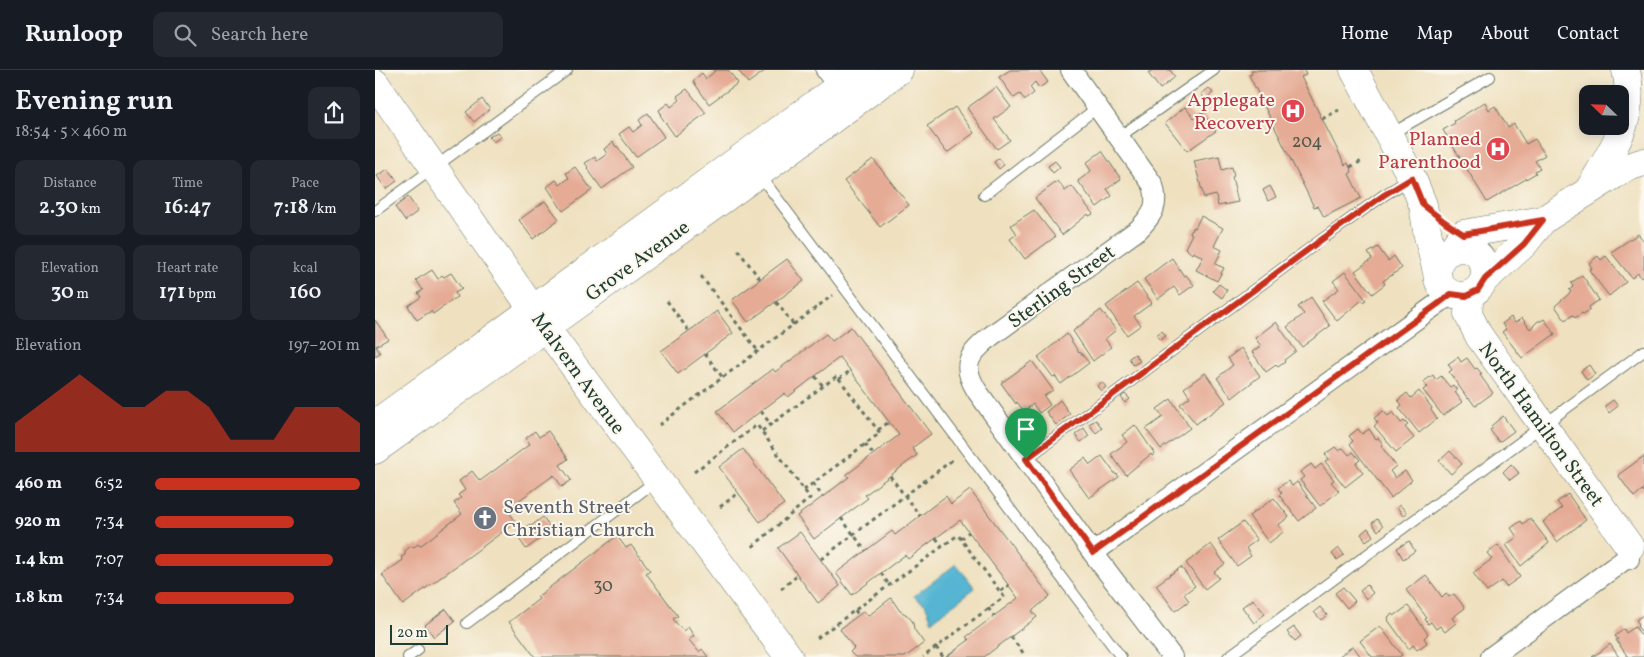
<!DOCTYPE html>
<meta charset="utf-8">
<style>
body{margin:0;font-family:Vollkorn,serif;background:#242831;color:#f1f3f6;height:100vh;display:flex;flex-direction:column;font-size:19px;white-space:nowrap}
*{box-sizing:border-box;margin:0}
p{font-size:16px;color:#9ea1a6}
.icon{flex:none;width:28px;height:28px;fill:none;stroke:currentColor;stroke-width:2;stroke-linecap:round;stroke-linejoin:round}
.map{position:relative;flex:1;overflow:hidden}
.side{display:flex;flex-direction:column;background:#171b24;width:375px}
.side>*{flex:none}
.needle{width:32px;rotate:293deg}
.controls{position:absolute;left:1204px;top:15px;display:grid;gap:10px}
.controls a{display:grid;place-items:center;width:50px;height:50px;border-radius:10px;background:#171b24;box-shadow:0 2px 12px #0003;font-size:25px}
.scale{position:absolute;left:15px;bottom:12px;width:58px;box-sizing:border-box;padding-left:5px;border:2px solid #1f3d34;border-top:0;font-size:14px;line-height:18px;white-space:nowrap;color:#1f3d34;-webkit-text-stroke:4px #fbf7ec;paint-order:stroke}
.pin{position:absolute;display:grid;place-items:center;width:42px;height:42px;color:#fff;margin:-51px -21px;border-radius:50% 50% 50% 0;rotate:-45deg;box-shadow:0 0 5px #0007}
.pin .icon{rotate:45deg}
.round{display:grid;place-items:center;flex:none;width:52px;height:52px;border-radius:10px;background:#242831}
.head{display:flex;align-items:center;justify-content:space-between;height:85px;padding:0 15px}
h1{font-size:28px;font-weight:600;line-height:38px}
.metrics{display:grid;grid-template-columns:repeat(3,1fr);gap:8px;height:85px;padding:5px 15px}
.metrics div{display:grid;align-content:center;border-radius:10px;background:#242831;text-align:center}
.metrics b{font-size:21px;font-weight:600}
.metrics small{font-size:14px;font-weight:400}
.metrics p{font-size:14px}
.chart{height:140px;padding:10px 15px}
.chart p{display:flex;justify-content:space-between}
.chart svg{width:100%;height:90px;margin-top:5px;fill:#c8321e;opacity:.7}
ul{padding:0 15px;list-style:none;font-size:16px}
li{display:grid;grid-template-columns:80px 60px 1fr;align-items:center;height:38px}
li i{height:12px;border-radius:6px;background:#c8321e}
header{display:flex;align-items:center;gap:30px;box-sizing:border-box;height:70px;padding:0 25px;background:#171b24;border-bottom:1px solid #363941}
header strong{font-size:24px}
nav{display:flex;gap:28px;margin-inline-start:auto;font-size:18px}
.search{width:350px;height:45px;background:#242831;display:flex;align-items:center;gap:12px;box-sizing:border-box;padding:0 18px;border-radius:10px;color:#9ea1a6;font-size:19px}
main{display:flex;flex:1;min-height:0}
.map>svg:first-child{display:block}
.water{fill:#54b5d2;stroke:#3a7983}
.building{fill:#e5ab95}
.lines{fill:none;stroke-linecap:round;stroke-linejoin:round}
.lane-casing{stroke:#687665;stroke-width:12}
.street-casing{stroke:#687665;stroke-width:22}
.secondary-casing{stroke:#687665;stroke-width:29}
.primary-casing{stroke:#687665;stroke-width:29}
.highway-casing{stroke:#687665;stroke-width:29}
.path{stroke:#687665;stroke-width:3;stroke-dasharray:4 4;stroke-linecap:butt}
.lane{stroke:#fff;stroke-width:10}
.street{stroke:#fff;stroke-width:20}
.secondary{stroke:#fff;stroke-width:28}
.primary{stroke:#fff;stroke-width:28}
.highway{stroke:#fff;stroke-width:28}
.route-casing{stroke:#fff;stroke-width:10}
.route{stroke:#c8321e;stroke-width:6}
.labels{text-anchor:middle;stroke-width:4;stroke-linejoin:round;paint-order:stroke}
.number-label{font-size:18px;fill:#50584c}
.health-label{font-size:20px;fill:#be3a42;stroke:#fbf7ec;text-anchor:end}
.street-label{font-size:20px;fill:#1f3d34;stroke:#fbf7ec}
.worship-label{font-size:20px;fill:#5b616d;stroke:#fbf7ec;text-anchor:start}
</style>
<header>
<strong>Runloop</strong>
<div class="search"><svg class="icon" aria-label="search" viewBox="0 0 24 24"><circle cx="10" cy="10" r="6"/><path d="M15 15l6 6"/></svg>Search here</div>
<nav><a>Home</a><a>Map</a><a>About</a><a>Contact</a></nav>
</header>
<main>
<section class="side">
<div class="head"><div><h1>Evening run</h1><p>18:54 · 5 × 460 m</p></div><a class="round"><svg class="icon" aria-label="share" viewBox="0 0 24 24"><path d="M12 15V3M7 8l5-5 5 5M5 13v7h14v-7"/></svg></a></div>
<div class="metrics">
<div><p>Distance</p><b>2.30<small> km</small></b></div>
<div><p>Time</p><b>16:47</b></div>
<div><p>Pace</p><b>7:18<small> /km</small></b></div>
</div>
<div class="metrics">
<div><p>Elevation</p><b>30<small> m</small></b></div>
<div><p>Heart rate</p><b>171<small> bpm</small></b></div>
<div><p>kcal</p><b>160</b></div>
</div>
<div class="chart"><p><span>Elevation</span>197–201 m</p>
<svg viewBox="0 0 160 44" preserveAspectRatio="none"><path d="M0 44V30L10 22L20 14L30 6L40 14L50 22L60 22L70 14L80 14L90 22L100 38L110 38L120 38L130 22L140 22L150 22L160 30V44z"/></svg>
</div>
<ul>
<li><b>460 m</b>6:52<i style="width:100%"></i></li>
<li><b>920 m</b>7:34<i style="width:68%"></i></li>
<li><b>1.4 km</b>7:07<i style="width:87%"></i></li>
<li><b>1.8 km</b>7:34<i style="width:68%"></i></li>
</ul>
</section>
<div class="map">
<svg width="1269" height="587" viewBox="0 0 1269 587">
<rect width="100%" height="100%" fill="#fbf7ec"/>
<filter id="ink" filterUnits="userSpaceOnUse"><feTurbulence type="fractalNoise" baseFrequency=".02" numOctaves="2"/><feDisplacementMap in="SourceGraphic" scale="10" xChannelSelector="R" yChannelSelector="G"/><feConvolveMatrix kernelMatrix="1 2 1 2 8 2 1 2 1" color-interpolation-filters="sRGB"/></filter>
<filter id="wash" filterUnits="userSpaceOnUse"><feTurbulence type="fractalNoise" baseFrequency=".0096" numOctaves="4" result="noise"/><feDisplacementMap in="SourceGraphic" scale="20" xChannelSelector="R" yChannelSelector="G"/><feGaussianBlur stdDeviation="1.12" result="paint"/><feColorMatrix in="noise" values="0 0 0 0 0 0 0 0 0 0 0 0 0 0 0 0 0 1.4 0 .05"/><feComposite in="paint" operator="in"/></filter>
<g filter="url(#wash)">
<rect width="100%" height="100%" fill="#efe1c0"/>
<path class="water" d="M581,494L600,518L557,551L550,534L542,529L539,526Z"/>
<g id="blocks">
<path class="building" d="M339,0H353L363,13L334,34L318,11L327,3L331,9L340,1Z
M363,0H391L373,13Z
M635,0H664L673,12L664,18L660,12L655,17L659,23L650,30L645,24L639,28L624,7Z
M778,0H795L800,7L785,19L773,3Z
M876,0H929L931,5L926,7L970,95L973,93L977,102L974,104L986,128L949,147L943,136L939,137L874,5L877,4Z
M621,17L636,37L619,49L635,70L622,79L592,38Z
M834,18L838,23L830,29L826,24Z
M312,19L331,43L300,66L285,45L286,44L284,40L293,33L296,37L305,30L302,26Z
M107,29L115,39L99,52L91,42Z
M1110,32L1114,40L1120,36L1133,58L1139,54L1151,74L1160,69L1170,85L1160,91L1165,98L1160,101L1161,103L1112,132L1068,60L1080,53L1079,51Z
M580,37L599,63L572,83L552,56Z
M810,37L819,48L827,42L841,61L812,81L790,53Z
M273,43L289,67L261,87L244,64L254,57L258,62L267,55L264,50Z
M122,62L126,67L118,72L114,67Z
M238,72L241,77L242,76L257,97L227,119L212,98L213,97L210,93L220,87L222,91L232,84L229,79Z
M727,81L746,109L732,119L737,126L722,137L703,111L716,101L711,93Z
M844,86L847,100L857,97L859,106L857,107L863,132L843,136L841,125L829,128L819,91Z
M624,88L629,95L624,99L619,92Z
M498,89L534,135L505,157L469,111Z
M680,91L685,97L678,103L673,96Z
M200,97L217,120L188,141L172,117L181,110L185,115L194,108L191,103Z
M13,99L22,111L11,119L2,106Z
M683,111L690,121L697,116L718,144L714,146L713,144L687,165L660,128Z
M895,116L901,127L893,131L888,120Z
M33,127L43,141L30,151L20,137Z
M170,131L184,149L158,169L144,150Z
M659,140L680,167L650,189L635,169L642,164L636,155Z
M826,146L848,158L839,176L847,180L840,194L849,198L842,211L821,200L828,187L818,182L817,184L810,178L817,164L815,163L818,157L820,158Z
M1263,164L1269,171V205L1266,208L1263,203L1257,208L1236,182Z
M1003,177L1013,191L1019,186L1027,198L1008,211L1010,214L997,224L980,201L997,189L993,183Z
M1223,186L1226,190L1231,186L1251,212L1234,226L1214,200L1217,198L1214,193Z
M797,188L809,206L811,205L819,215L805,225L799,217L783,229L769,209Z
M412,189L429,211L373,252L357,230Z
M57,200L63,209L67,205L69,207L76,203L87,219L80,223L82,227L58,244L56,241L42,250L33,236L46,227L43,223L48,220L41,210Z
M970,202L991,230L988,232L987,230L962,251L947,231L964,219L958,211Z
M1207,205L1224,230L1214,237L1215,240L1208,244L1207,243L1200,248L1198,245L1190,250L1180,236L1196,222L1194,220L1198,217L1196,213Z
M762,213L777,233L759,246L766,255L752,265L731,236Z
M844,214L852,220L847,228L838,221Z
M936,227L955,256L927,277L912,257L929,244L923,237Z
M726,240L741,260L730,269L736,277L718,291L698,261Z
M342,241L358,263L303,304L286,281Z
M1136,247L1140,253L1147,248L1155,259L1163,251H1166L1169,249L1180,264L1147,288L1127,262L1131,259L1127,254Z
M0,250L13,269L1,276L5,283L0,286Z
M901,252L921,281L909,290L910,292L903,297L901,295L891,302L877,282L886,276L880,268Z
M476,257L556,364L537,378L542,385L490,425L493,428L439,469L422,446L474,407L471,405L524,365L465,287L413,327L410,323L358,362L342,341L398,299L400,302L451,264L457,271Z
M787,261L791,266L785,270L781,265Z
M692,264L704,283L705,282L714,293L686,314L680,306L678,307L663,287Z
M866,278L885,306L857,328L842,308L858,295L853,288Z
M760,284L765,291L758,295L754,288Z
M1083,287L1086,292L1092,288L1100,299L1102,298L1107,304L1105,305L1118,323L1100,336L1094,328L1093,329L1074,302L1077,300L1073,294Z
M657,291L678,320L669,326L675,335L664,343L658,334L649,341L642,332L641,334L626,313Z
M1214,295L1220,304L1212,310L1206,301Z
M830,303L851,332L821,354L805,334L815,327L809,318Z
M1058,305L1061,310L1066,306L1075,317L1078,315L1082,320L1080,322L1087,332L1068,346L1048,320L1052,317L1048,312Z
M727,312L731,317L726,321L722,316Z
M1044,321L1057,338L1056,340L1062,349L1044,363L1024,338L1027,335L1023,330L1032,323L1036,328Z
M750,324L755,329L750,333L746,327Z
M796,329L815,358L786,379L771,359L788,347L782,339Z
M685,330L695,344L681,355L671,342Z
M1238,330L1243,336L1234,343L1230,336Z
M1008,341L1013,346L1018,342L1026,353L1029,351L1033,355L1030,357L1039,368L1021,382L999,356L1003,353L999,348Z
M1128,346L1139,361L1124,372L1115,360L1118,358L1116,356Z
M721,350L727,358L721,363L714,354Z
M760,355L780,384L777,386L776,384L751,405L736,384L752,372L747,365Z
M709,358L714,366L706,372L700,365Z
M983,359L987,364L994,359L1001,369L1003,368L1008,374L1006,376L1021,396L1015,401L1020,408L1030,401L1037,410L1016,428L975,374L978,371L974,366Z
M160,361L164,367L173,361L193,389L185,395L196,410L187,417L179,405L132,439L141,452L28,535L7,505L28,490L26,487L30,485V481L36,476L39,477L43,474L45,476L87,444L79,433L86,428L83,425L90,420L84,411L97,401L105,411L155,374L151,368Z
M960,377L964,381L968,378L974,385L978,382L985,390L981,393L988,403L970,417L950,391L954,389L950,384Z
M368,379L409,434L385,452L344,397Z
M1075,381L1087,394L1076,404L1064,391Z
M727,386L741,405L742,404L744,407L714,428L694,400L710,388L715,395Z
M1269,386V422L1267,420L1259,427L1243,405Z
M936,394L940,399L946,394L959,410L956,412L964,421L945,436L925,410L929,407L925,402Z
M1136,394L1144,403L1135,410L1128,402Z
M913,411L917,416L922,412L941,438L924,451L904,425L907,423L903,418Z
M595,420L675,526L657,541L662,547L609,587H571L594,570L591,567L643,528L585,450L533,489L530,485L477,525L461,503L517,461L520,465L571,426L576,434Z
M1193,424L1211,450L1182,472L1168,452L1187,438L1182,432Z
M899,428L914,447L903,455L908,462L894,473L874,446Z
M1025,435L1032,443L1028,446L1022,437Z
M168,447L177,460L151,479L142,466L155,454L156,456Z
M1155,448L1174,473L1146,496L1131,475L1142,467L1136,458L1146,451L1148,454Z
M1002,449L1008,456L1003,461L997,453Z
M868,452L882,470L871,478L876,486L862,496L843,470Z
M993,458L998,466L991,471L986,464Z
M425,462L465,516L443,533L403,478Z
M242,466L251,478L256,475L275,500L271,503L303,546L298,549L308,561L313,557L319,566L314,570L324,582L327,579L333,587H160L134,552L164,529L162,527Z
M1034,471L1040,481L1028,489L1022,478Z
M836,474L850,494L839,502L844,508L830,519L811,493Z
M1123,475L1145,507L1131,517L1127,511L1112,522L1098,503L1117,489L1112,483Z
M964,478L969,485L962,490L957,484Z
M806,497L820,516L809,524L814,531L800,541L781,515Z
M1051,505L1067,527L1071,523L1074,527L1079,524L1090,538L1077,548L1081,553L1070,562L1065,556L1061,559L1056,552L1053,554L1050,549L1052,548L1031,520Z
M992,515L998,523L991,529L985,521Z
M968,517L980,531L972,538L960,523Z
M516,528L525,541L532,545L538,552L539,559L549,573L530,587H480L475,582L479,578L465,559L489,541L493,546Z
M878,529L890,544L879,553L867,537Z
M1033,536L1053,564L1049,568L1052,573L1042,580L1038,575L1034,579L1013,550L1014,549L1013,547L1017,544L1019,546Z
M945,537L952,545L946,550L939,542Z
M71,539L80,551L59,567L50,555Z
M1269,544V565L1262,556L1264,554L1261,550Z
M1005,556L1027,585L1024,587H997L985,571Z
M919,557L926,566L920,571L912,562Z
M1260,557L1269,569V587H1253L1241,570L1243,569L1240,566L1249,559L1251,563Z
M1235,574L1244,587H1217L1225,582Z
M978,576L986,587H963Z"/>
</g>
</g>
<g filter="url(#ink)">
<use href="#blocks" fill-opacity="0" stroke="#687665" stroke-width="1"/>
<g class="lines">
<g class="lane-casing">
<path id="lane" d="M1014,65L1115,7
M744,67L839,0
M384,104L746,587
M609,125L723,37
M0,141L192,0
M651,389L946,170L1009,125L1036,109
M92,553L282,410
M33,587L43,580
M853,587L1269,281"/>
</g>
<g class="street-casing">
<path id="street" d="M451,0L471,27
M696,0L778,115C784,136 778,144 764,159L616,266C594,285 585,294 602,321L718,483L797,587
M718,483L1076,224
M1116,587L1249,490L1254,489"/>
</g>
<g class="secondary-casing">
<path id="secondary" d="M979,0L1037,108L1048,135L1053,166L1062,202
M1062 202a24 24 0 1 1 48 0a24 24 0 1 1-48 0Z
M1076,181L1088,164L1168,150
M1110,209L1149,174L1168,150L1239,105L1253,97L1269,92
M1091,226L1094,232L1093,244L1104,266L1255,477
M0,354L487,0
M0,380L383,104L524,0"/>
</g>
<g class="primary-casing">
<path id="primary" d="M0,13L170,257L414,587"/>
</g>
<g class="highway-casing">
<path id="highway" d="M1214,120C1237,80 1262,49 1251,0"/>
</g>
<path class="path" d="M947,49L964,40
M975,97L989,90
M363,180L385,209
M326,206L383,281
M292,231L314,261
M401,232L419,255
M330,284L348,308
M440,306L448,316
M464,309L475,301
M386,341L396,355
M284,355L458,225
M503,360L514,352
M387,361L462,306L505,363L429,420
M490,374L498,384
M319,402L382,355L435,428L376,478
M515,406L545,446
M438,413L448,427
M345,437L363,423
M466,448L491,481
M561,468L567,476
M586,469L594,462
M446,489L580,388
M506,503L514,515
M406,519L423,505
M625,521L634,515
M613,538L619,546
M480,540L483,545
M636,567L649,584
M442,568L583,465L629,527L548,587
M561,577L568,587"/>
<use href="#lane" class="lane"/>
<use href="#street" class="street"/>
<use href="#secondary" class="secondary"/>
<use href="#primary" class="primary"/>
<use href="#highway" class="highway"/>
</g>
</g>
<g class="lines" filter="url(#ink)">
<g class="route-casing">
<path id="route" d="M1037,108L1048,135L1070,152L1088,164L1168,150L1149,174L1110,209L1103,220L1091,226L1076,224L1063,234L718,483L651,389L946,170L1009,125Z"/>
</g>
<use href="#route" class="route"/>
</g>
<defs>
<g id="hospital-disc" transform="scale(1.25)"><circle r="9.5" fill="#e0444e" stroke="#fbf7ec"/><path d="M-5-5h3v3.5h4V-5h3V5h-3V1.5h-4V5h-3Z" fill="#fff"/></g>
<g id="church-disc" transform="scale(1.25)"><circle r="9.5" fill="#6b7280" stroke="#fbf7ec"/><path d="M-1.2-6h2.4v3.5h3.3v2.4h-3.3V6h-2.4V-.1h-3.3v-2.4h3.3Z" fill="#fff"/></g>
</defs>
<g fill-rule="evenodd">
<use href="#hospital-disc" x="918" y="41"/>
<use href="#hospital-disc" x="1123" y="79"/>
<use href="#church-disc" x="110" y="448"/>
</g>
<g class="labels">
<g class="number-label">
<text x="932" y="77">204</text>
<text x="228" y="521">30</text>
</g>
<g class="health-label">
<text x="900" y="36">Applegate<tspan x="900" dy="23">Recovery</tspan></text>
<text x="1106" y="75">Planned<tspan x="1106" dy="23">Parenthood</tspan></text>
</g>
<g class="street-label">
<text transform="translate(262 190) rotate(-36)" y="7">Grove Avenue</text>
<text transform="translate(686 216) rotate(-36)" y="7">Sterling Street</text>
<text transform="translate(204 303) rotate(54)" y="7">Malvern Avenue</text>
<text transform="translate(1167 354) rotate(54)" y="7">North Hamilton Street</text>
</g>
<g class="worship-label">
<text x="128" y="443">Seventh Street<tspan x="128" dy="23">Christian Church</tspan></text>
</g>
</g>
</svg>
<div class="controls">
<a><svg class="needle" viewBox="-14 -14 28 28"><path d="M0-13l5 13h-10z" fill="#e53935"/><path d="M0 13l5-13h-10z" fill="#9ea1a6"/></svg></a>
</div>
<div class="scale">20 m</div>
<div class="pin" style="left:651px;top:389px;background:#1e9e55"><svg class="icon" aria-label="arrive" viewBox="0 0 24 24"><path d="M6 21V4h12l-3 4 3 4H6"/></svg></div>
</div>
</main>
